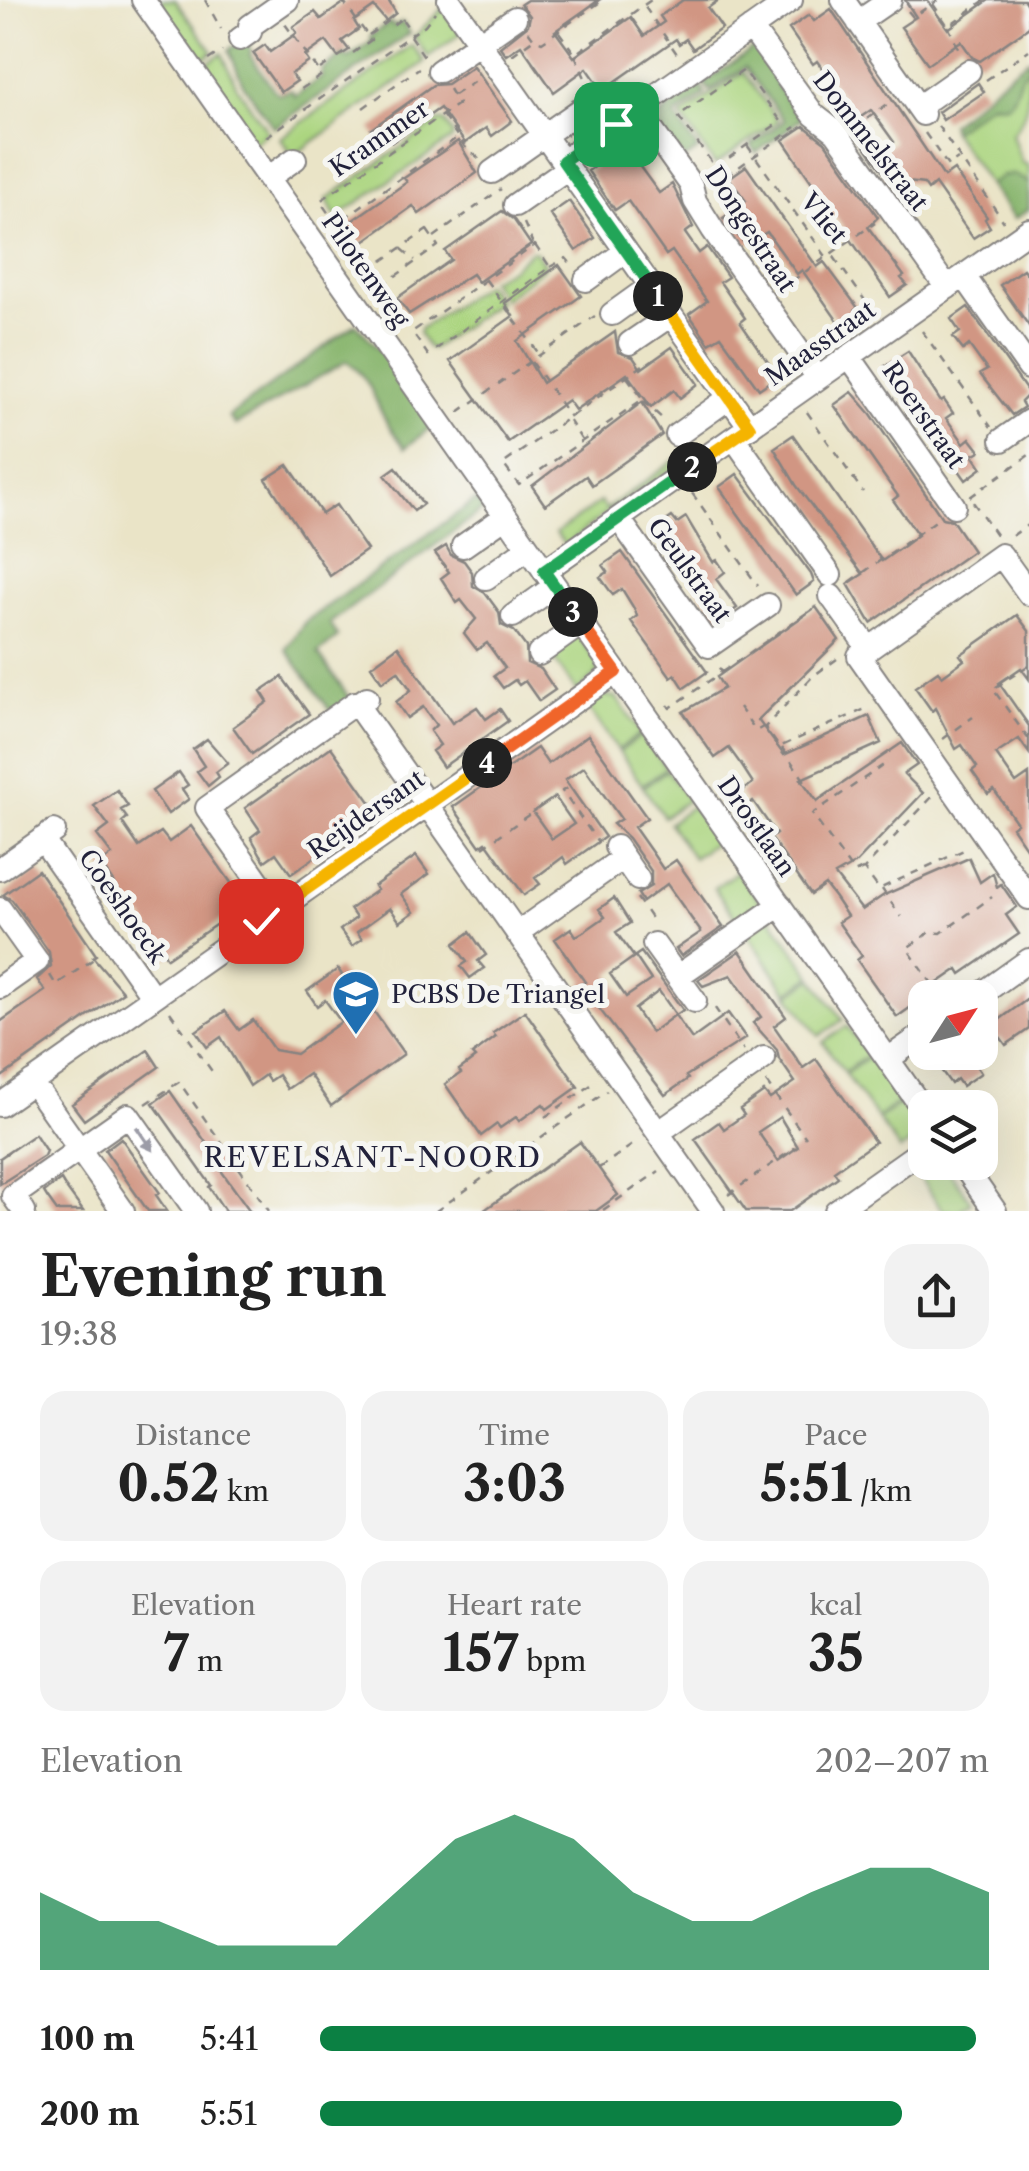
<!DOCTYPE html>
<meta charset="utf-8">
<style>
body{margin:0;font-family:"Libre Caslon Text",serif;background:#f2f2f2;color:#222;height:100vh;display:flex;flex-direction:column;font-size:38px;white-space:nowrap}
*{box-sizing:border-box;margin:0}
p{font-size:32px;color:#767676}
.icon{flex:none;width:55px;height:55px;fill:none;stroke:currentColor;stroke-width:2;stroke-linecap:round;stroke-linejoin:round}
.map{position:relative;height:1211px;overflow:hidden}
.sheet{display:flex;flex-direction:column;background:#fff;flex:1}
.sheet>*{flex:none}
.needle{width:65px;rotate:54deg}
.tools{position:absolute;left:908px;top:980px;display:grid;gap:20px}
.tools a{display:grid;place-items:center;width:90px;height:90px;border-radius:20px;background:#fff;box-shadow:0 10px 40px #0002;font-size:50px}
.pin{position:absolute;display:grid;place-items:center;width:85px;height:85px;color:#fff;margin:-42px;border-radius:20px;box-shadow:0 5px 15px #0006}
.km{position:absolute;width:50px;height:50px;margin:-25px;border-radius:50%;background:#222;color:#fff;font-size:28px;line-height:50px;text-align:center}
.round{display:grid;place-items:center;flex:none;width:105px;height:105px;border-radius:30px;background:#f2f2f2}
.summary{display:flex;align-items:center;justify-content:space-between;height:170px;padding:0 40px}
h1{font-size:55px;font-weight:700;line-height:75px}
.figures{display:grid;grid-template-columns:repeat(3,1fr);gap:15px;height:170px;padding:10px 40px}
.figures div{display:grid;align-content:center;border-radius:25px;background:#f2f2f2;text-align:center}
.figures b{font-size:50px;font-weight:700}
.figures small{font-size:28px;font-weight:400}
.figures p{font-size:28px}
.chart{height:280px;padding:20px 40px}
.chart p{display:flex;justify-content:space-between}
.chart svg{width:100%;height:180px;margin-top:10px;fill:#0b8043;opacity:.7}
ul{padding:0 40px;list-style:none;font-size:32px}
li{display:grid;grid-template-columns:160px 120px 1fr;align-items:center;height:75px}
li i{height:25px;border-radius:12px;background:#0b8043}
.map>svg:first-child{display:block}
.green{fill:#acd580;stroke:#677c5e;stroke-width:2.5}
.forest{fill:#89b66e;stroke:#566c54;stroke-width:2.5}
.building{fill:#d19683;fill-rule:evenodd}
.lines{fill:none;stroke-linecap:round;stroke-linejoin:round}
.minor-casing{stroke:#868381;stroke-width:26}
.path{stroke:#868381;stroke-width:2.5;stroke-dasharray:8 8;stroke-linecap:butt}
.minor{stroke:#fff;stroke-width:22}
.oneway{fill:#9c9ca7}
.split-1-casing{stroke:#fff;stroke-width:20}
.split-2-casing{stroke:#fff;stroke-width:20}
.split-3-casing{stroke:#fff;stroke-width:20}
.split-4-casing{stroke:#fff;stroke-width:20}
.split-5-casing{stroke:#fff;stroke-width:20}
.split-1{stroke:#22a559;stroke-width:12}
.split-2{stroke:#f5b400;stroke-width:12}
.split-3{stroke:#22a559;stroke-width:12}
.split-4{stroke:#f0652b;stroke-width:12}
.split-5{stroke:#f5b400;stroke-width:12}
.labels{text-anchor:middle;stroke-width:10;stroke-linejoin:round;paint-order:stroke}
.street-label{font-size:25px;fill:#22223b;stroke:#f6f6f2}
.poi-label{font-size:25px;fill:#22223b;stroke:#f6f6f2;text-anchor:start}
.neighbourhood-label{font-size:28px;letter-spacing:2.5px;fill:#22223b;stroke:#f6f6f2}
</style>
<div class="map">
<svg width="1029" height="1211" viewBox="0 0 1029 1211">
<rect width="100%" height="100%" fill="#f6f6f2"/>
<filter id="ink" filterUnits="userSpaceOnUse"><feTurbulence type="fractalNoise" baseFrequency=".01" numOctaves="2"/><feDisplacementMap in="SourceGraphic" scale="20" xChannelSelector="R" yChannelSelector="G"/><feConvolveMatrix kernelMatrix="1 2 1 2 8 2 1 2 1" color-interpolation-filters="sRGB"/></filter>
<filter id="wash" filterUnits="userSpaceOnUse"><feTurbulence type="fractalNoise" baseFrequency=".0048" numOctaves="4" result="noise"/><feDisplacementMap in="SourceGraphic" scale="40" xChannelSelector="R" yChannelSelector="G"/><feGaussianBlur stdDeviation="2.25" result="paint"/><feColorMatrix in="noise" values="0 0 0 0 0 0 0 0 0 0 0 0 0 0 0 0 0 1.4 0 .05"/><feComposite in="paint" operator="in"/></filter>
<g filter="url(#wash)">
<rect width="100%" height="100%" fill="#eae4c7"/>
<path class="green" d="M156,0H175L213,52L200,61Z
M443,8L461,33L428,57L414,37Z
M412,45L425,62L293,156L280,138Z
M222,53L237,87L268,132L253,143L217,92L219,86L204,65Z
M1029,68C1029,94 1029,115 1012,134L1022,163L1029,165V183L1023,179L1002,176L989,185L952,131L990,103L1003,105C1016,93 1015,79 1029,68Z
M743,72L778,121L715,165L681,116Z
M439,121H444L453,134L452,139L338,216L334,215L327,199Z
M531,251L536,252L544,264L543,268L503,299L490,280L512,268Z
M485,284L498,302L433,348H428L419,334L420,329Z
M681,456L685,461L610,510L565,546L556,533L600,502L606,509Z
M577,632L598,665V673L577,692L549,652Z
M602,695L616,697L641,733L618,750L586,705Z
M642,735L666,768L642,785L619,752Z
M667,770L688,800L664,817L643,787Z
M692,806L717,841L693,858L669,823Z
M738,871L766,910L742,927L714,888Z
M770,916L812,976L788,993L747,933Z
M813,978L843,1020L819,1036L789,995Z
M847,1026L868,1055L844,1072L823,1042Z
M869,1057L900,1101L877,1118L845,1074Z
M901,1103L919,1127L916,1139L900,1150L878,1119Z
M925,1157V1162L951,1163L949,1171L971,1202L958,1211H943L912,1167Z"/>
<path class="forest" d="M390,22L393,26L402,22L410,33L274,128L243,84L229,50L244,39L251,50L250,55L274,90L279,94L291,90L295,96L323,76L321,71L344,54L348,58L372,41L370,36Z
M757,46L778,87L801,119L756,153L751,145L784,121L745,67L710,91L704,83Z
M1029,59V68C1015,79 1019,92 1008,104L990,103L952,131L950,124C977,103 1000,79 1029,59Z
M700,86L705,94L675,116L698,150L685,159L652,121Z
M1013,174L1029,183V209L1014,219L989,185L1002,176Z
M356,324L387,358L434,425L405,448C399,439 391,431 386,421C371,395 374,383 347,361L235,425L229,416Z
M476,500L483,510L330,623L338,637L318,653L350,699L331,712L286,649L305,622Z"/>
<g id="blocks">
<path class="building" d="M348,0H388L396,13L386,21L374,7L354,21L359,29L342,41L349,50L338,57L326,41L305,56L309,62L291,74L297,81L281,92L253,53L265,45L270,52L297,33L293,27L315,12L321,19Z
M527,0H599L555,31L574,57L631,17L644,36L664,22L660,16L683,0H719L708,8L722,28L693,49L686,39L679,44L676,39L606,88L599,85L587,68L554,92L521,45L506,55L500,47L528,25L530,16L521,4Z
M905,0H927L948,29L989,0H1024L1029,8V27L980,61L972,57L961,41L928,64L901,27L916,17Z
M831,9L944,177L954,170L987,217L985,219L990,227L973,238L935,184L928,190L924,184L892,180L907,201L905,203L862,142L864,141L875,156L894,142L871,110L858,119L817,61L813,64L789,29L809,15L814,21Z
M473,66L512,121L492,136L486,128L465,143L440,108L392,142L390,140L383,145L371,129L433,85L447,84Z
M978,83L984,92L943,120L938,112Z
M804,126L825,142L878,217L868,227L904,276L901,278L907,285L890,297L783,140Z
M458,141L477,173L419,214L413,206L360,244L346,225L407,182L404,178Z
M624,145L659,193L672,184L693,227L685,233L699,253L707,247L728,277L720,282L745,318L740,322L772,368L769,370L775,378L759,389L721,336L709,343L689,314L707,301L672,251L666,255L628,201L615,210L588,171Z
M746,166L817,267L824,262L858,308L855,310L861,318L844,330L802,270L797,274L767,232L746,245L723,218L746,201L729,178Z
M569,201L595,238L576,251L550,214Z
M502,211L514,220L531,245L478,282L472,274L409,314L397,298L451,260L445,251Z
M559,265L581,296L517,341L542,383L615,332L618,352L633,357L641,369L672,347L698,384L680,398L674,390L651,407L627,374L575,410L568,400L508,442L450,361L513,316L505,303Z
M1023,269L1029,277V326L1000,285Z
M968,307L1029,394L1021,402L1024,407L1012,415L980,374L987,370L969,345L963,350L953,337L960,332L951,319Z
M908,351L941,402L944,400L953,413L946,418L964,443L970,438L980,451L973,455L982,468L966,480L885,366Z
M852,392L871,414L942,518L952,520L973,551L871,623L848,584L863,574L796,485L774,448L793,435L882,561L902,547L918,535L893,500L898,496L834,405Z
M642,402L662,435L592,485L586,476L545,505L532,486Z
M288,465L322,514L336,505L367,550L330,576L266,479Z
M396,467L423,504L414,511L385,475Z
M737,474L811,574L814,582L796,595L719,487Z
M672,517L677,523L686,517L713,562L717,560L725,572L716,579L737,608L726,616L723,613L718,617L655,529Z
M446,546L451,555L464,561L472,572L473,586L485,593L499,612L501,625L514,631L526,647L527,663L541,669L555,690L539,701L525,681L519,685L515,680L503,688L494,676L505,668L487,643L477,650L464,633L476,619L461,600L457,603L441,578L449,572L435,553Z
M622,552L707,672L684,688L675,674L671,677L631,621L637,616L635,610L622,589L613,595L600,577L608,572L603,565Z
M816,607L839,640L758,720L784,755L869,716L881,743L801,779L817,801L902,743L917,765L904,774L923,793L856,863L835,875L862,910L884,895L969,858L980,882L993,873L997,887L1001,884L1017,907L1006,915L1019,934L961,974L958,969L932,987L935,990L897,1017L857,960L862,956L838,922L847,916L835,898L825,885L811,895L771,838L776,834L753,801L747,805L739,793L753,783L742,766L729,748L715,758L683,712L724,688L717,677Z
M1017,615L1029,631V679L1021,668L999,683L1029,726V753L1019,739L996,754L1016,783L1029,774V852L1012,827L1017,823L994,790L988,794L972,771L977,767L962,745L956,749L935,708L932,711L915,687L938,671L942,676L964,660L960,655Z
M398,646L452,723L477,707L486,719L500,709L508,721L443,767L432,751L440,745L430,731L436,725L423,707L407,718L396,702L411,690L398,671L382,682L371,666Z
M282,677L309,714L252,754L233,727L268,702L261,691Z
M588,735L647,818L634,827L653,854L663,869L676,860L723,927L681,956L676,949L701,932L667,884L643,902L638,894L651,886V871L628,838L613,824L621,819L584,767L565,780L605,837L567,864L563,857L535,878L540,884L524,895L486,842L480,846L453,807L537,748L548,764ZM555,797L574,824L552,839L533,812Z
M207,739L228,763L216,772L219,777L208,786L197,771L204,766L193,749Z
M331,747L378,813L291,874L276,853L265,861L261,855L251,837L260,830L245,808Z
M179,772L188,785L182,789L189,799L168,814L152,791Z
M117,790L128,806L121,810L127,818L122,822L139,847L161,832L169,842L191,826L246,904L167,958L143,916L139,919L100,863L112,855L97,835L109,826L94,806Z
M416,856L429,874L401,894L414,912L400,922L390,908L357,932L362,939L352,946L340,930L356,918L350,909L377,890L374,886Z
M38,870L96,955L93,957L123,992L0,1078V1022L45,991L37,979L51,966L49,952L12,900L3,895Z
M614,898L630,923L616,932L634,957L610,974L626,997L651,980L635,956L641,952L683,1010L676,1015L659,991L635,1009L651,1033L675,1015L692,1039L728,1013L746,1038L686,1076L688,1079L665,1095L598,1007L581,984L585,982L555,939L571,928L576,936L585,931L605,917L599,909Z
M470,932L486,955L478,961L484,968L470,978L461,966L467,962L454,944Z
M740,951L786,1017L774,1026L803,1068L816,1059L875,1142L834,1171L838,1177L790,1211H746L695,1139L719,1122L724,1129L744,1115L740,1109L764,1092L770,1099L795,1082L779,1059L777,1050L753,1023L761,1017L731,975L703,986L698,980ZM780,1117L798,1147L778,1161L758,1132Z
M338,969L348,984L336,992L352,1014L368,1003L404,1054L331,1106L309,1074L287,1089L278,1075L269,1081L265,1075L250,1086L221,1037L207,1047L196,1031L225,1011L239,1030L253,1020L274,1050L296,1054L341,1022L325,1000L317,1006L307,991Z
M1029,998V1029L1006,1045L1001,1038L980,1053V1029L989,1023H995Z
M525,1011L578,1087L547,1109L543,1104L519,1121L516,1117L500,1128L497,1124L481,1136L445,1084L461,1073L459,1070L475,1058L472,1055L496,1037L493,1033Z
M148,1050L159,1067L84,1120L72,1104Z
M952,1052L962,1067L972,1060L981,1073L962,1086L957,1079L951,1084L936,1063Z
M170,1091L223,1167L220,1169L250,1211H225L209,1187L211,1185L153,1103Z
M35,1134L46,1151L44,1156L0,1184V1158Z
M121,1138L160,1193L156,1195L167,1211H148L105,1150Z
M580,1142L618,1195L596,1211H483Z
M61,1180L64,1185L83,1211H57L47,1197L44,1192Z"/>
</g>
</g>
<g filter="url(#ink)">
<use href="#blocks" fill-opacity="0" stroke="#868381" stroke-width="2.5"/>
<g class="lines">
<g class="minor-casing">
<path id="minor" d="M143,0L925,1112
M449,0L750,427
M843,0L923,114
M858,22L890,0
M751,28L814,115L836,132L947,288
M240,39L250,32V26L287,0
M439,71L515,18
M918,107L969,71
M637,109L691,185L695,201L713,230L818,378
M563,161L791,0
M492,172L596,99
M268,178L295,159
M515,205L568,168
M964,276L1029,368
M586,280L626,251
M612,314L651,286
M630,343L671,315
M849,356L954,506
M677,435L729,398
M734,438L830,575
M1002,440L1029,421
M619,519L709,646L768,605
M463,546L506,516
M544,571L1029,230
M486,578L528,548
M1029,594L1001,555L859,656L1029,898
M831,596L869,649
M513,616L555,586
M539,654L581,624
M357,705L713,1211
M42,839L153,997
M616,847L638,879
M0,869L54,831
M0,909L37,961L0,987
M278,909L207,808L355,703L357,705L367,698
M517,933L623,858
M654,944L695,1001
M678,976L780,905
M976,998L1029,960
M888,1059L925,1033
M32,1082L123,1211
M0,1105L616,672
M658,1133L764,1058
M961,1162L995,1211
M24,1211L13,1196L128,1115L196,1211
M836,1211L925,1148"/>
</g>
<path class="path" d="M205,0L221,29
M342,0L371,40L353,53
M1025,0L1029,6
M933,4L948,26L985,0
M645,7L677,54
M908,11L913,17L938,0
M402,19L412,33
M285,24L322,75L297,92
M948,26L960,52
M528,31L534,39L542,42L603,0
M559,32L575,54L651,0
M369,35L390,19L394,24L405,16
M410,36L426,59
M512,55L534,39
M575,55L586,80
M208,60L222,51
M320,69L332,61
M986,80L1029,50
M449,89L458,104L320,201L336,224L458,137
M454,95L481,77
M363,108L419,68
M443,116L465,147L480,159
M938,126L1004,222
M854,128L889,103
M925,133L948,166L958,159
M266,137L425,25L435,12
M747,145L825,255L834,257L874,313
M716,167L781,121L744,70L678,116L723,178
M713,185L796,127
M524,223L533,244
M427,230L438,246L380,287L368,271Z
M434,237L501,189
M535,245L550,267L428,355L412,332Z
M402,249L415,260
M550,267L566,258L572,265
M486,280L539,354
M779,290L875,223
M922,331L991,427
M532,362L570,417
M627,377L643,399L519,485L503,464L642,366L639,362
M643,401L663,419
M459,412L595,316
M807,412L863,492
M569,420L583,442
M692,493L758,586
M970,497L1029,455
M973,502L997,536
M1012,536L1029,524
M850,582L941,517
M837,659L813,676L765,727L779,747L870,707
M1029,665L993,689L1029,740
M722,672L815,607
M668,705L670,708L722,672L717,665
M739,707L756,731L763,727
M943,739L973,717
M782,748L807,784
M567,788L562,791L598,842
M932,797L864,869L879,889L968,848
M483,847L544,804
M863,869L854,873L812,814L888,762
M882,889L901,917
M637,898L655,924
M50,975L56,985L98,956
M942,998L907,948L930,932L941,933L992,897
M715,1008L744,1051
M170,1012L216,1077
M766,1082L806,1138
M146,1104L179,1082L269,1211
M545,1117L597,1081
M599,1168L638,1141
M728,1195L796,1147
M603,1210L659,1171
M436,1211L607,1091"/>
<use href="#minor" class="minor"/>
</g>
<defs><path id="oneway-solid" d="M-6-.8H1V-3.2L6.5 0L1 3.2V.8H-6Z" transform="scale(2.5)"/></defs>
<use class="oneway" href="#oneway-solid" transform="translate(145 1139) rotate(55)"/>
</g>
<g class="lines" filter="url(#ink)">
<g class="split-1-casing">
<path id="split-1" d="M616,124L563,161L658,296"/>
</g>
<g class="split-2-casing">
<path id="split-2" d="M658,296L750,427L692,467"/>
</g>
<g class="split-3-casing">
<path id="split-3" d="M573,612L544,571L692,467"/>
</g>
<g class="split-4-casing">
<path id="split-4" d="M487,763L616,672L573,612"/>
</g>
<g class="split-5-casing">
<path id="split-5" d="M261,921L487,763"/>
</g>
<use href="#split-1" class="split-1"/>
<use href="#split-2" class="split-2"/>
<use href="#split-3" class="split-3"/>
<use href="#split-4" class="split-4"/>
<use href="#split-5" class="split-5"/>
</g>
<defs>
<g id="school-pin" transform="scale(2.5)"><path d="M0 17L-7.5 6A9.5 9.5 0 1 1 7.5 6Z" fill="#1f6fb2" stroke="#f6f6f2"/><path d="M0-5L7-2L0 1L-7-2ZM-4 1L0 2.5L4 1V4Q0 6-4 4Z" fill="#fff"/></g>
</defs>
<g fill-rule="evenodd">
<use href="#school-pin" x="356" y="994"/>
</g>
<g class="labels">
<g class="street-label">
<text transform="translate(379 138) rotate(-35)" y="9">Krammer</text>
<text transform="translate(871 141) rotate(52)" y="9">Dommelstraat</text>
<text transform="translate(824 218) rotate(50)" y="9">Vliet</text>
<text transform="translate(751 229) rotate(57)" y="9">Dongestraat</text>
<text transform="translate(366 270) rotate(55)" y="9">Pilotenweg</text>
<text transform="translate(820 343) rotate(-35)" y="9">Maasstraat</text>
<text transform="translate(924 415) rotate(55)" y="9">Roerstraat</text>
<text transform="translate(690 570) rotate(54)" y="9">Geulstraat</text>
<text transform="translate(366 814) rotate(-35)" y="9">Reijdersant</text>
<text transform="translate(757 826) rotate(55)" y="9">Drostlaan</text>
<text transform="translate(123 906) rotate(55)" y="9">Coeshoeck</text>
</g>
<g class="poi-label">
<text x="391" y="1003">PCBS De Triangel</text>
</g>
<g class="neighbourhood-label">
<text x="373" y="1167">REVELSANT-NOORD</text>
</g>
</g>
</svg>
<div class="tools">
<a><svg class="needle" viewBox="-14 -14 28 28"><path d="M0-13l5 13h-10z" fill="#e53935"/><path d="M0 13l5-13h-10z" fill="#767676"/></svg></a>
<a><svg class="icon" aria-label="layers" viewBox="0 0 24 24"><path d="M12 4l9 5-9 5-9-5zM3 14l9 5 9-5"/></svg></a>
</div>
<div class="pin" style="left:616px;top:124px;background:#1e9e55"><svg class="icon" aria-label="arrive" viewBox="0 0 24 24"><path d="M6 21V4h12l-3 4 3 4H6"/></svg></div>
<div class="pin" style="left:261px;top:921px;background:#d93025"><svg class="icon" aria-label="check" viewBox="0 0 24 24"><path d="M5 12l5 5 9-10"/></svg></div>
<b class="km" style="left:658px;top:296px">1</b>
<b class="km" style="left:692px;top:467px">2</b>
<b class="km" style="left:573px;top:612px">3</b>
<b class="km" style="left:487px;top:763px">4</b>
</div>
<section class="sheet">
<div class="summary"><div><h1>Evening run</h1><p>19:38</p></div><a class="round"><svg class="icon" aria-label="share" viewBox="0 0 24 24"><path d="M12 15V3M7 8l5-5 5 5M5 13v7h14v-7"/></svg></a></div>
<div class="figures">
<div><p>Distance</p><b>0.52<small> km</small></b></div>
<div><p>Time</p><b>3:03</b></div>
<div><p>Pace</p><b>5:51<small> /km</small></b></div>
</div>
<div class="figures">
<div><p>Elevation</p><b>7<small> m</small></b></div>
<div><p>Heart rate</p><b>157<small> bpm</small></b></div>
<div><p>kcal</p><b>35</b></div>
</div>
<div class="chart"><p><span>Elevation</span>202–207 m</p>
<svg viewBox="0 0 160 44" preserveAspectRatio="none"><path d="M0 44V25L10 32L20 32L30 38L40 38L50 38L60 25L70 12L80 6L90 12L100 25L110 32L120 32L130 25L140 19L150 19L160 25V44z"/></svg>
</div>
<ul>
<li><b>100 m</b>5:41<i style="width:98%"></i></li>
<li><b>200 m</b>5:51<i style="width:87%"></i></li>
</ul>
</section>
